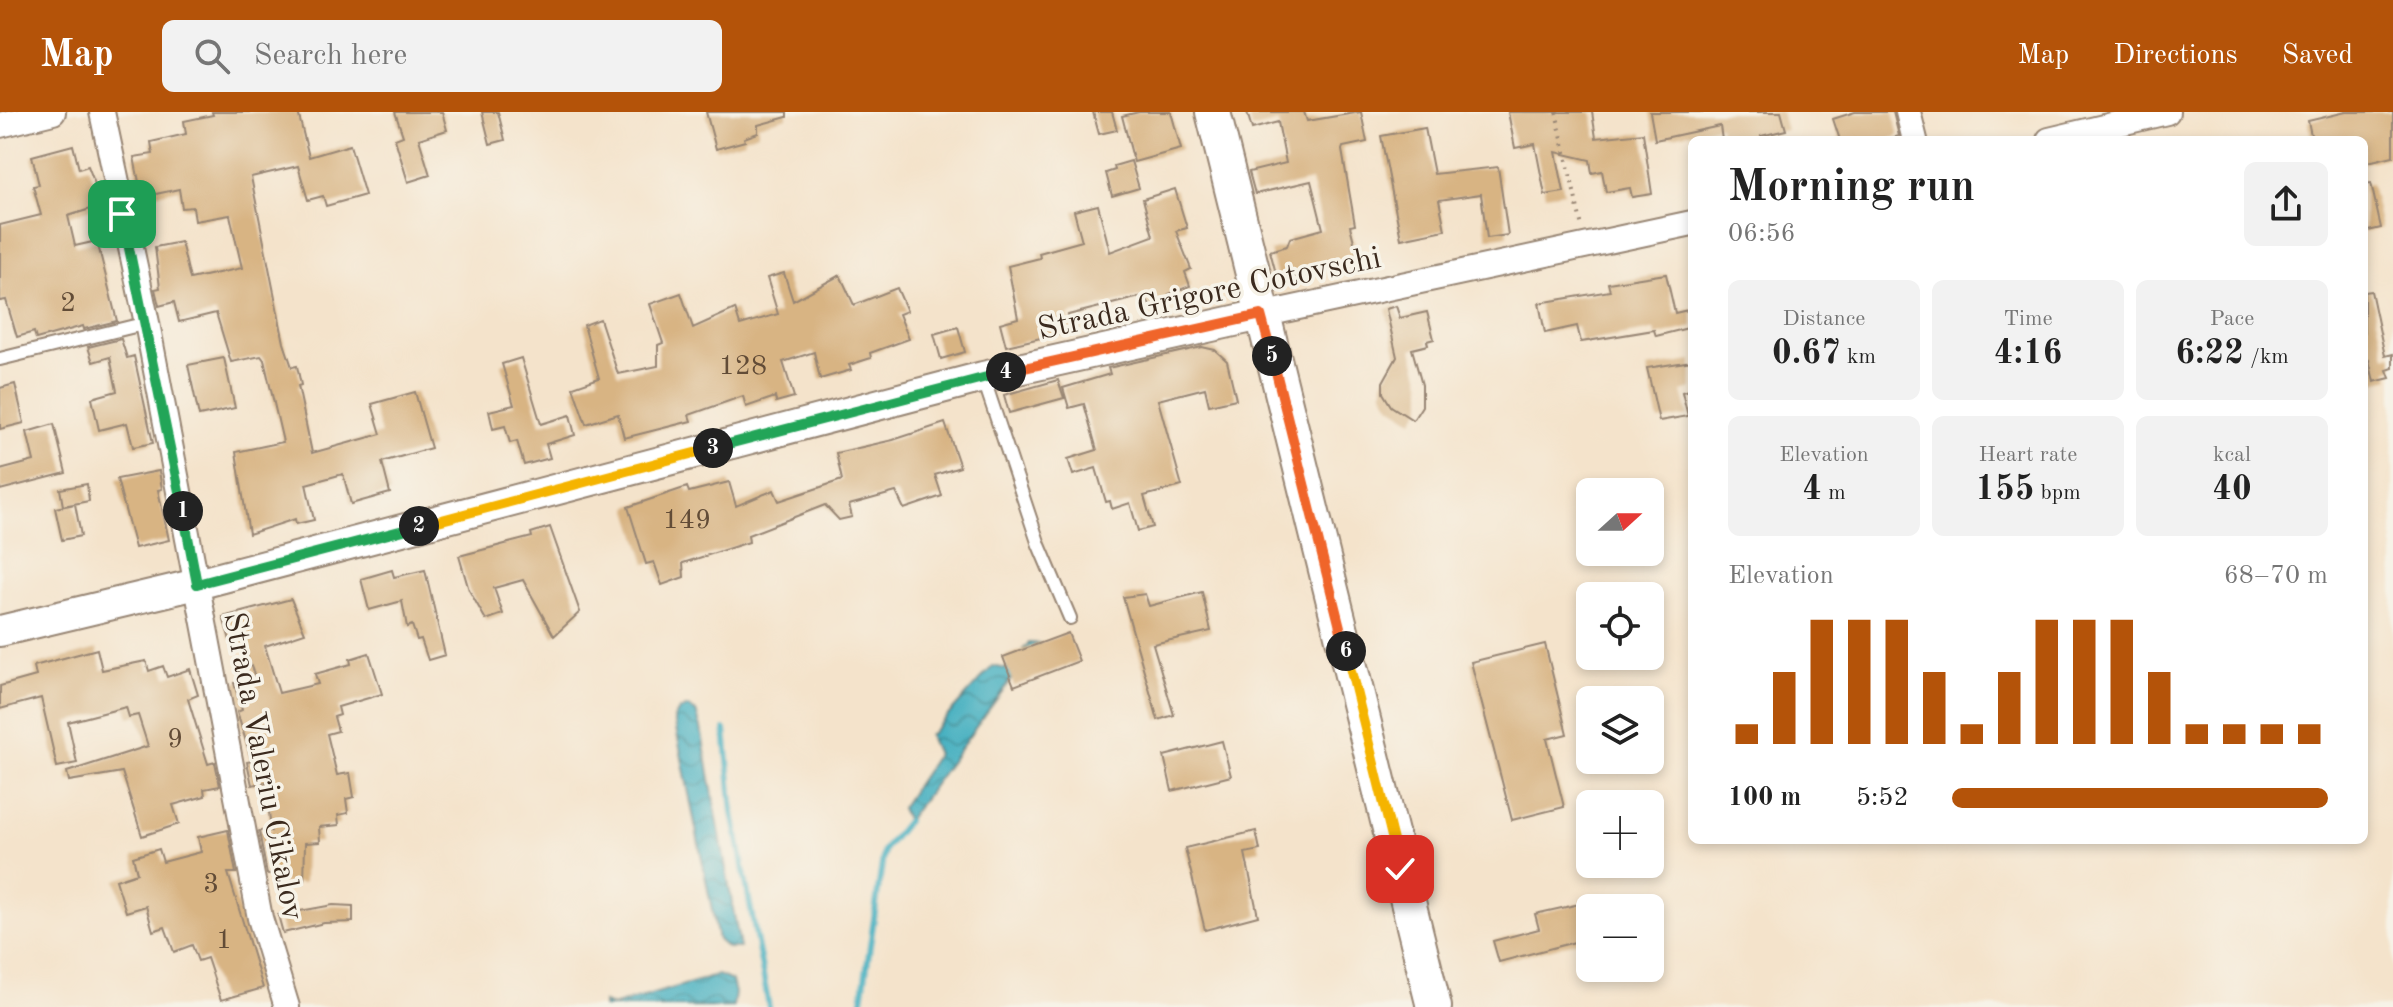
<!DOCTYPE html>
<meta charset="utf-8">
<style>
body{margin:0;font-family:"Old Standard TT",serif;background:#f2f2f2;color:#222;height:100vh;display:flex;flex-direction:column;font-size:30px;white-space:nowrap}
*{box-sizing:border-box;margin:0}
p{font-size:26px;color:#767676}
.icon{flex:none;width:44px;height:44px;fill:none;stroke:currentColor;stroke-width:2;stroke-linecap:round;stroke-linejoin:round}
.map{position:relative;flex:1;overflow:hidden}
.panel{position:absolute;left:1688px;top:24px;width:680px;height:708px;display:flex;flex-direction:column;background:#fff;border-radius:12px;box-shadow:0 4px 12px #0003}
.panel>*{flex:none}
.needle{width:52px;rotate:69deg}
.controls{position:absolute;left:1576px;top:366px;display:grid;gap:16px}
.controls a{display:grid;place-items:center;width:88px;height:88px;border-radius:12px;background:#fff;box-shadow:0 4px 12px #0003;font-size:40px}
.pin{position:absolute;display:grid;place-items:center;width:68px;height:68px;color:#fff;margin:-34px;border-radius:16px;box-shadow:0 4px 12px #0006}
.km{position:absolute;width:40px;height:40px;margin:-20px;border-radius:50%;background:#222;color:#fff;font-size:22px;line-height:40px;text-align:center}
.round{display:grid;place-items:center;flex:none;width:84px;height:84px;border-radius:12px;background:#f2f2f2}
.headline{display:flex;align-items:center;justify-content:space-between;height:136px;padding:0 40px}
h1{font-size:44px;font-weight:800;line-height:60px}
.metrics{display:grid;grid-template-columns:repeat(3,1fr);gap:12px;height:136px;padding:8px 40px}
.metrics div{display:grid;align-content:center;border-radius:12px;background:#f2f2f2;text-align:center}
.metrics b{font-size:34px;font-weight:800}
.metrics small{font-size:22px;font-weight:400}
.metrics p{font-size:22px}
.chart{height:224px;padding:16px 40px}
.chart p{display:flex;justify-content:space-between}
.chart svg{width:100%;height:144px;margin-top:8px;stroke:#b45309;stroke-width:6}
ul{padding:0 40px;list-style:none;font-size:26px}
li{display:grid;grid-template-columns:128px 96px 1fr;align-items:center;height:60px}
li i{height:20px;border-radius:10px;background:#b45309}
header{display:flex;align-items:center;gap:48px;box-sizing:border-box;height:112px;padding:0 40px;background:#b45309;color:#fff}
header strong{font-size:38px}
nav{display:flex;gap:44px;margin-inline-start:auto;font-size:28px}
.search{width:560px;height:72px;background:#f2f2f2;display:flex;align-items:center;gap:20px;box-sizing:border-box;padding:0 28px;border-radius:12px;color:#767676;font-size:30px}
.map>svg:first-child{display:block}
.water{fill:url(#water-waves);stroke:#3e6c6f;stroke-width:2}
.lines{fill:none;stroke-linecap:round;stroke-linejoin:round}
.stream{stroke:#42afc0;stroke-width:6}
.building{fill:#d8b483}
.service-casing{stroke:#988674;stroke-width:16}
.minor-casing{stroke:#988674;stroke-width:28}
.tertiary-casing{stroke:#988674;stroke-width:34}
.secondary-casing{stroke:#988674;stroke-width:38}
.path{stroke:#988674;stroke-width:4;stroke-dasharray:2 6;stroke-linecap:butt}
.service{stroke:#fff;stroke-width:12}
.minor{stroke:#fff;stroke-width:24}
.tertiary{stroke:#fff;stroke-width:30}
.secondary{stroke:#fff;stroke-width:34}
.split-1-casing{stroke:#fff;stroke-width:16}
.split-2-casing{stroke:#fff;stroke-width:16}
.split-3-casing{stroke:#fff;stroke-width:16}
.split-4-casing{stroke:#fff;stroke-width:16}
.split-5-casing{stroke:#fff;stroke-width:16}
.split-6-casing{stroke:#fff;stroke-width:16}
.split-7-casing{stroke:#fff;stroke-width:16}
.split-1{stroke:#22a559;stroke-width:10}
.split-2{stroke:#22a559;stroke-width:10}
.split-3{stroke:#f5b400;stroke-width:10}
.split-4{stroke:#22a559;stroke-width:10}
.split-5{stroke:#f0652b;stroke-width:10}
.split-6{stroke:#f0652b;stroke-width:10}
.split-7{stroke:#f5b400;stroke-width:10}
.labels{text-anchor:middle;stroke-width:7;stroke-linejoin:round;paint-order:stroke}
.number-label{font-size:28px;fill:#624c37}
.street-label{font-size:32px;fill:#3b2a1e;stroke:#f7f3e8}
</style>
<header>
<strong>Map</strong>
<div class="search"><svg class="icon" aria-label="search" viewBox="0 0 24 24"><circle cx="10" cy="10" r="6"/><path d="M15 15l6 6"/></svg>Search here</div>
<nav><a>Map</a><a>Directions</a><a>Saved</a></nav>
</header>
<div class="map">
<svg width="2393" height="895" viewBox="0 0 2393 895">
<defs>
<pattern id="water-waves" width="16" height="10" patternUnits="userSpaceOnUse" patternTransform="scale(2)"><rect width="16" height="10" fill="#42afc0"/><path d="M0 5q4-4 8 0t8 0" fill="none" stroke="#388f9b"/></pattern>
</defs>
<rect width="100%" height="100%" fill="#f7f3e8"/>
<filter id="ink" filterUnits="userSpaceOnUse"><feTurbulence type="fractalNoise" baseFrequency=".0125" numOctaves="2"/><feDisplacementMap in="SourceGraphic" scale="16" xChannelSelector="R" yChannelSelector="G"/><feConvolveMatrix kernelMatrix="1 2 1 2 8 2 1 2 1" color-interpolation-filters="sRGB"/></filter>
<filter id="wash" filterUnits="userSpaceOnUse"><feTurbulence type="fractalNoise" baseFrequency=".006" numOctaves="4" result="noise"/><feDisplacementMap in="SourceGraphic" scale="32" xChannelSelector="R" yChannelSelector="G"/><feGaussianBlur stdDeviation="1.8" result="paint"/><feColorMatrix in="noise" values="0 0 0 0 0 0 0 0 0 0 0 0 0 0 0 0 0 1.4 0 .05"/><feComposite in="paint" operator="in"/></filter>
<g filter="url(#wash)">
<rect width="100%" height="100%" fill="#f4e3cb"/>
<path class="water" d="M1029,531L1042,532L1012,566L907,709L901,696L937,642L929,624L993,554L1006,557Z
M688,595L696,600L701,616L740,836H727L718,828L674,606L679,598Z
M718,863L732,869L735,881L733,895H603V891L612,894Z"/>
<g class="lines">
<path class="stream" d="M725,618L733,701L769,895
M861,895L884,738L907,709"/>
</g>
<g id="blocks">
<path class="building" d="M212,0H298L309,45L350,33L365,83L326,94L323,84L308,88L298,54L251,65L284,231L292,255L297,254L301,273L298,274L312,341L381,322L372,292L415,280L431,336L382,350L390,381L351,392L343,362L306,372L314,408L296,412L295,407L249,422L236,340L283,330L264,248L261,244L231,250L216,201L179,210L174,190L159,194L155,177L160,176L155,135L181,130L190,167L242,156L230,103L195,109L193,95L182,96L179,77L142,85L134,45L153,42L151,30L186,22L184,9L213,3Z
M395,0H442L447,18L419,27L430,63L408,70L395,27L403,24Z
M482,0H498L505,28L490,32Z
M706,0H787V5L758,13V21L744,26L745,29L716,37Z
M1093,0H1112L1117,18L1099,22Z
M1139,0H1171L1181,37L1134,50L1122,4Z
M1247,0H1304L1307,9L1361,0L1367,30L1343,35L1342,38L1355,113L1350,114L1359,149L1278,169L1270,139L1287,134L1290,126L1323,117L1311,69L1255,82L1249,60L1286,51L1278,10L1252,17Z
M1508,0H1592L1596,26L1643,21L1652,82L1632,85L1630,76L1606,80L1602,59L1592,61L1590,48L1556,40L1564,80L1545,83L1535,32L1515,36Z
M1650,0H1781L1786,18L1761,24L1762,28H1722L1720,14L1655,28Z
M1855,0H1893L1899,24L1886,28H1840L1833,7Z
M2346,0H2393V44L2364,51V28H2312L2308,9Z
M1425,16L1434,62L1498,55L1508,123L1487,126L1481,82L1439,88L1445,118L1401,127L1381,24Z
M73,33L79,57L88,54L103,93L68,104L75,134L97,129L117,209L84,217L83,214L36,227L34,220L17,225L6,188L0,189V113L41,103L33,74L39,73L32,44Z
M1131,49L1139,76L1112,84L1106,61L1115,58L1114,54Z
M2371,71L2381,116L2364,120V72Z
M1175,77L1187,116L1176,119L1191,157L1185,160L1190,174L1169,182L1172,190L1152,197L1144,184L1068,203L1071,219L1006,234L1000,211L1018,206L1008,154L1040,146L1039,141L1082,129L1074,99L1098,93L1110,140L1153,124L1143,87Z
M784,161L793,189L840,163L854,193L897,176L907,199L899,202L909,227L870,241L871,246L849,253L851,258L820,267L814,240L783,250L794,285L776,290L775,285L746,295L743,284L689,303L691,309L624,326L618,302L586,312L573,275L599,266L584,213L600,207L618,262L658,254V233L663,231L650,192L681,181L693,216L735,197L740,213L778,202L767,166Z
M1666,162L1675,201L1692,197V215L1656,224L1654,218L1581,230L1577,214L1545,221L1539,191L1610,179L1608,171Z
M2371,179L2385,244L2393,242V256L2387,258L2390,266L2374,270L2369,248L2364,249V180Z
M1396,194L1400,206L1427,200L1434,227L1427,229L1428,233L1412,237L1422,273V294L1413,308L1391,294L1383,281V270L1397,245L1386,197Z
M958,215L965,240L941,247L934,222Z
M121,227L127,246L134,244L153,331L133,335L127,311L99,318L93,291L92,286L117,279L110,245L93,250L88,235Z
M1202,235L1215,238L1227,249L1236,287L1209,293L1205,276L1158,288L1182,374L1144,384L1153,415L1138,419L1130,391L1112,397L1110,389L1106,390L1096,356L1073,363L1068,347L1097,338L1084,292L1069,296L1063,276L1110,262L1108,256Z
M224,246L235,296L199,304L188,253Z
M521,246L541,312L570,303L575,323L546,332L550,346L524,353L517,329L510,331L505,314L493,317L489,299L514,293L502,252Z
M1692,249V277L1682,280L1688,304L1659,309L1647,256Z
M1058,268L1064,286L1009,301L1004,283Z
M15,272L24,311L0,317V276Z
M945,311L960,355L935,363L942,384L904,397L896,380L849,393L852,405L839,408L825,393L748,423L749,430L683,451L684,465L662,473L654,450L646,452L628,395L687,375L689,380L729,370L736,394L774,378L779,389L842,368L836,341L893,328Z
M54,312L66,361L0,378V358L34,349L27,320Z
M159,359L162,377L158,378L169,428L135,436L117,367Z
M87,372L89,389L63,394L60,377Z
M75,392L81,424L62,428L55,396Z
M550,415L580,500L554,524L523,468L494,476L503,502L486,508L469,478L459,444L532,425L531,421Z
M392,458L394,465L425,458L445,543L428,548L421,527L417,528L412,513L407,515L402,489L369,498L361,467Z
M1202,480L1211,519L1153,532L1174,603L1158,608L1123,485L1145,482L1149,494Z
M291,487L305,521L265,534L279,581L318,572L315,562L351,552L350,547L369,541L382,582L338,595L340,603L334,605L338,619L327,622L337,663L350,661L354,685L346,687L348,701L338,703L339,713L319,715L320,730L305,731L304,771H282V761L267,762L259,719H271L266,670L252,673L247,650L252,649L237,600L242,598L234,571L255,565L240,525L230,528L223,505Z
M1068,521L1079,549L1014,574L1003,545Z
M1545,532L1567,622L1547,627L1564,695L1512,708L1471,550Z
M97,537L102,558L146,549L149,559L163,554L167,565L190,557L198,583L188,587L208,652L215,650L220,674L204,677L205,684L173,693L179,712L142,724L122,660L69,669L67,660L148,634L138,603L129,605L126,595L68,610L77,651L57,655L41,586L0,597V574L36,564L34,554Z
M1222,629L1231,664L1172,679L1164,644Z
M228,718L236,761H228L263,876L221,888L207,846L198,849L192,833L174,840L165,815L153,819L146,794L126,800L116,768L137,761L133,745L159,737L163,750L201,740L198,725Z
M1256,719L1260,738L1245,741L1258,804L1205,818L1185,736Z
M1584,791L1590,826L1499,850L1493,829L1539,817L1535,802Z
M333,793L353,794V810L324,811L283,821L278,803Z"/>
</g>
</g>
<g filter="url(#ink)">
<use href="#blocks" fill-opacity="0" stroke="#988674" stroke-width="2"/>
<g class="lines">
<g class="service-casing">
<path id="service" d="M0,247L147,211
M983,265L1039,433L1070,506"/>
</g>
<g class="minor-casing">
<path id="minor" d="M102,0L147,211L260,806L287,895
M1908,0L1915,28
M0,13L53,0
M2049,28L2167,0
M1261,203L1692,111"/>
</g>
<g class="tertiary-casing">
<path id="tertiary" d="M0,519L197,472L983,265L1261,203"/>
</g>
<g class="secondary-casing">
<path id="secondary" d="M1213,0L1434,895"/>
</g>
<path class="path" d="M1556,0L1582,115"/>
<use href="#service" class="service"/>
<use href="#minor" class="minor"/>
<use href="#tertiary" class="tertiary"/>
<use href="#secondary" class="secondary"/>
</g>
</g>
<g class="lines" filter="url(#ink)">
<g class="split-1-casing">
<path id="split-1" d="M122,102L183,399"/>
</g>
<g class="split-2-casing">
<path id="split-2" d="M183,399L197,472L419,414"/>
</g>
<g class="split-3-casing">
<path id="split-3" d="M419,414L713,336"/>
</g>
<g class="split-4-casing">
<path id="split-4" d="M713,336L1006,260"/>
</g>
<g class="split-5-casing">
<path id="split-5" d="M1006,260L1261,203L1272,244"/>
</g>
<g class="split-6-casing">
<path id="split-6" d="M1272,244L1346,539"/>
</g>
<g class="split-7-casing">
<path id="split-7" d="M1346,539L1400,757"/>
</g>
<use href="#split-1" class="split-1"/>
<use href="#split-2" class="split-2"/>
<use href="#split-3" class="split-3"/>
<use href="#split-4" class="split-4"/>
<use href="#split-5" class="split-5"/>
<use href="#split-6" class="split-6"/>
<use href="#split-7" class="split-7"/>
</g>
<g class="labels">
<g class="number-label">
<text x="68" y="199">2</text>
<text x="743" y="262">128</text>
<text x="687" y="416">149</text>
<text x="175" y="635">9</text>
<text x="211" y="780">3</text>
<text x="224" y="836">1</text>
</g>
<g class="street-label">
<text transform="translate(1209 180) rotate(-12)" y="11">Strada Grigore Cotovschi</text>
<text transform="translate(265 654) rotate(79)" y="11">Strada Valeriu Cikalov</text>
</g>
</g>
</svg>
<div class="controls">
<a><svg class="needle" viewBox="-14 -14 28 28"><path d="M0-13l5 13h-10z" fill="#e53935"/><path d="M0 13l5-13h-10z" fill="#767676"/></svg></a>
<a><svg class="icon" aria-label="locate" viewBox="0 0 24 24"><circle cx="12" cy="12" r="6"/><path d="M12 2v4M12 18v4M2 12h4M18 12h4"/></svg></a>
<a><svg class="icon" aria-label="layers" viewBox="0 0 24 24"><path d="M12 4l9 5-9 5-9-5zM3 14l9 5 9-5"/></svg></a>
<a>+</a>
<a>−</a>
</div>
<div class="pin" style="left:122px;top:102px;background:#1e9e55"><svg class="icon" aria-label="arrive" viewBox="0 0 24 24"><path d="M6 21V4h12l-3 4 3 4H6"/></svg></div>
<div class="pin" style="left:1400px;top:757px;background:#d93025"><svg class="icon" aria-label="check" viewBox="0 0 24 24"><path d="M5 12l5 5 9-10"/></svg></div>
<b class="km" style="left:183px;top:399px">1</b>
<b class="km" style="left:419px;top:414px">2</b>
<b class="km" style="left:713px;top:336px">3</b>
<b class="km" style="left:1006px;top:260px">4</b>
<b class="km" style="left:1272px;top:244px">5</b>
<b class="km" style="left:1346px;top:539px">6</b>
<section class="panel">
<div class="headline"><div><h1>Morning run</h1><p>06:56</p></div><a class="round"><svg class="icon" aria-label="share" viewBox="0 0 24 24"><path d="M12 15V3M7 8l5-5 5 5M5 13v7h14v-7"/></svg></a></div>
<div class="metrics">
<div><p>Distance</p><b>0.67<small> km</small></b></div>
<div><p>Time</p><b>4:16</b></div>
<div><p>Pace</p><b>6:22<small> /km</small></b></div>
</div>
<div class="metrics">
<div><p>Elevation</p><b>4<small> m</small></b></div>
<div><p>Heart rate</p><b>155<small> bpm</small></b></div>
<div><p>kcal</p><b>40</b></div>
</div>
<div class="chart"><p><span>Elevation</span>68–70 m</p>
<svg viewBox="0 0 160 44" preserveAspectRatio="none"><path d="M5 44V38M15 44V22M25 44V6M35 44V6M45 44V6M55 44V22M65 44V38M75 44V22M85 44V6M95 44V6M105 44V6M115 44V22M125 44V38M135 44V38M145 44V38M155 44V38"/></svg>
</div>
<ul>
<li><b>100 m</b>5:52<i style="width:100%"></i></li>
</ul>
</section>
</div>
